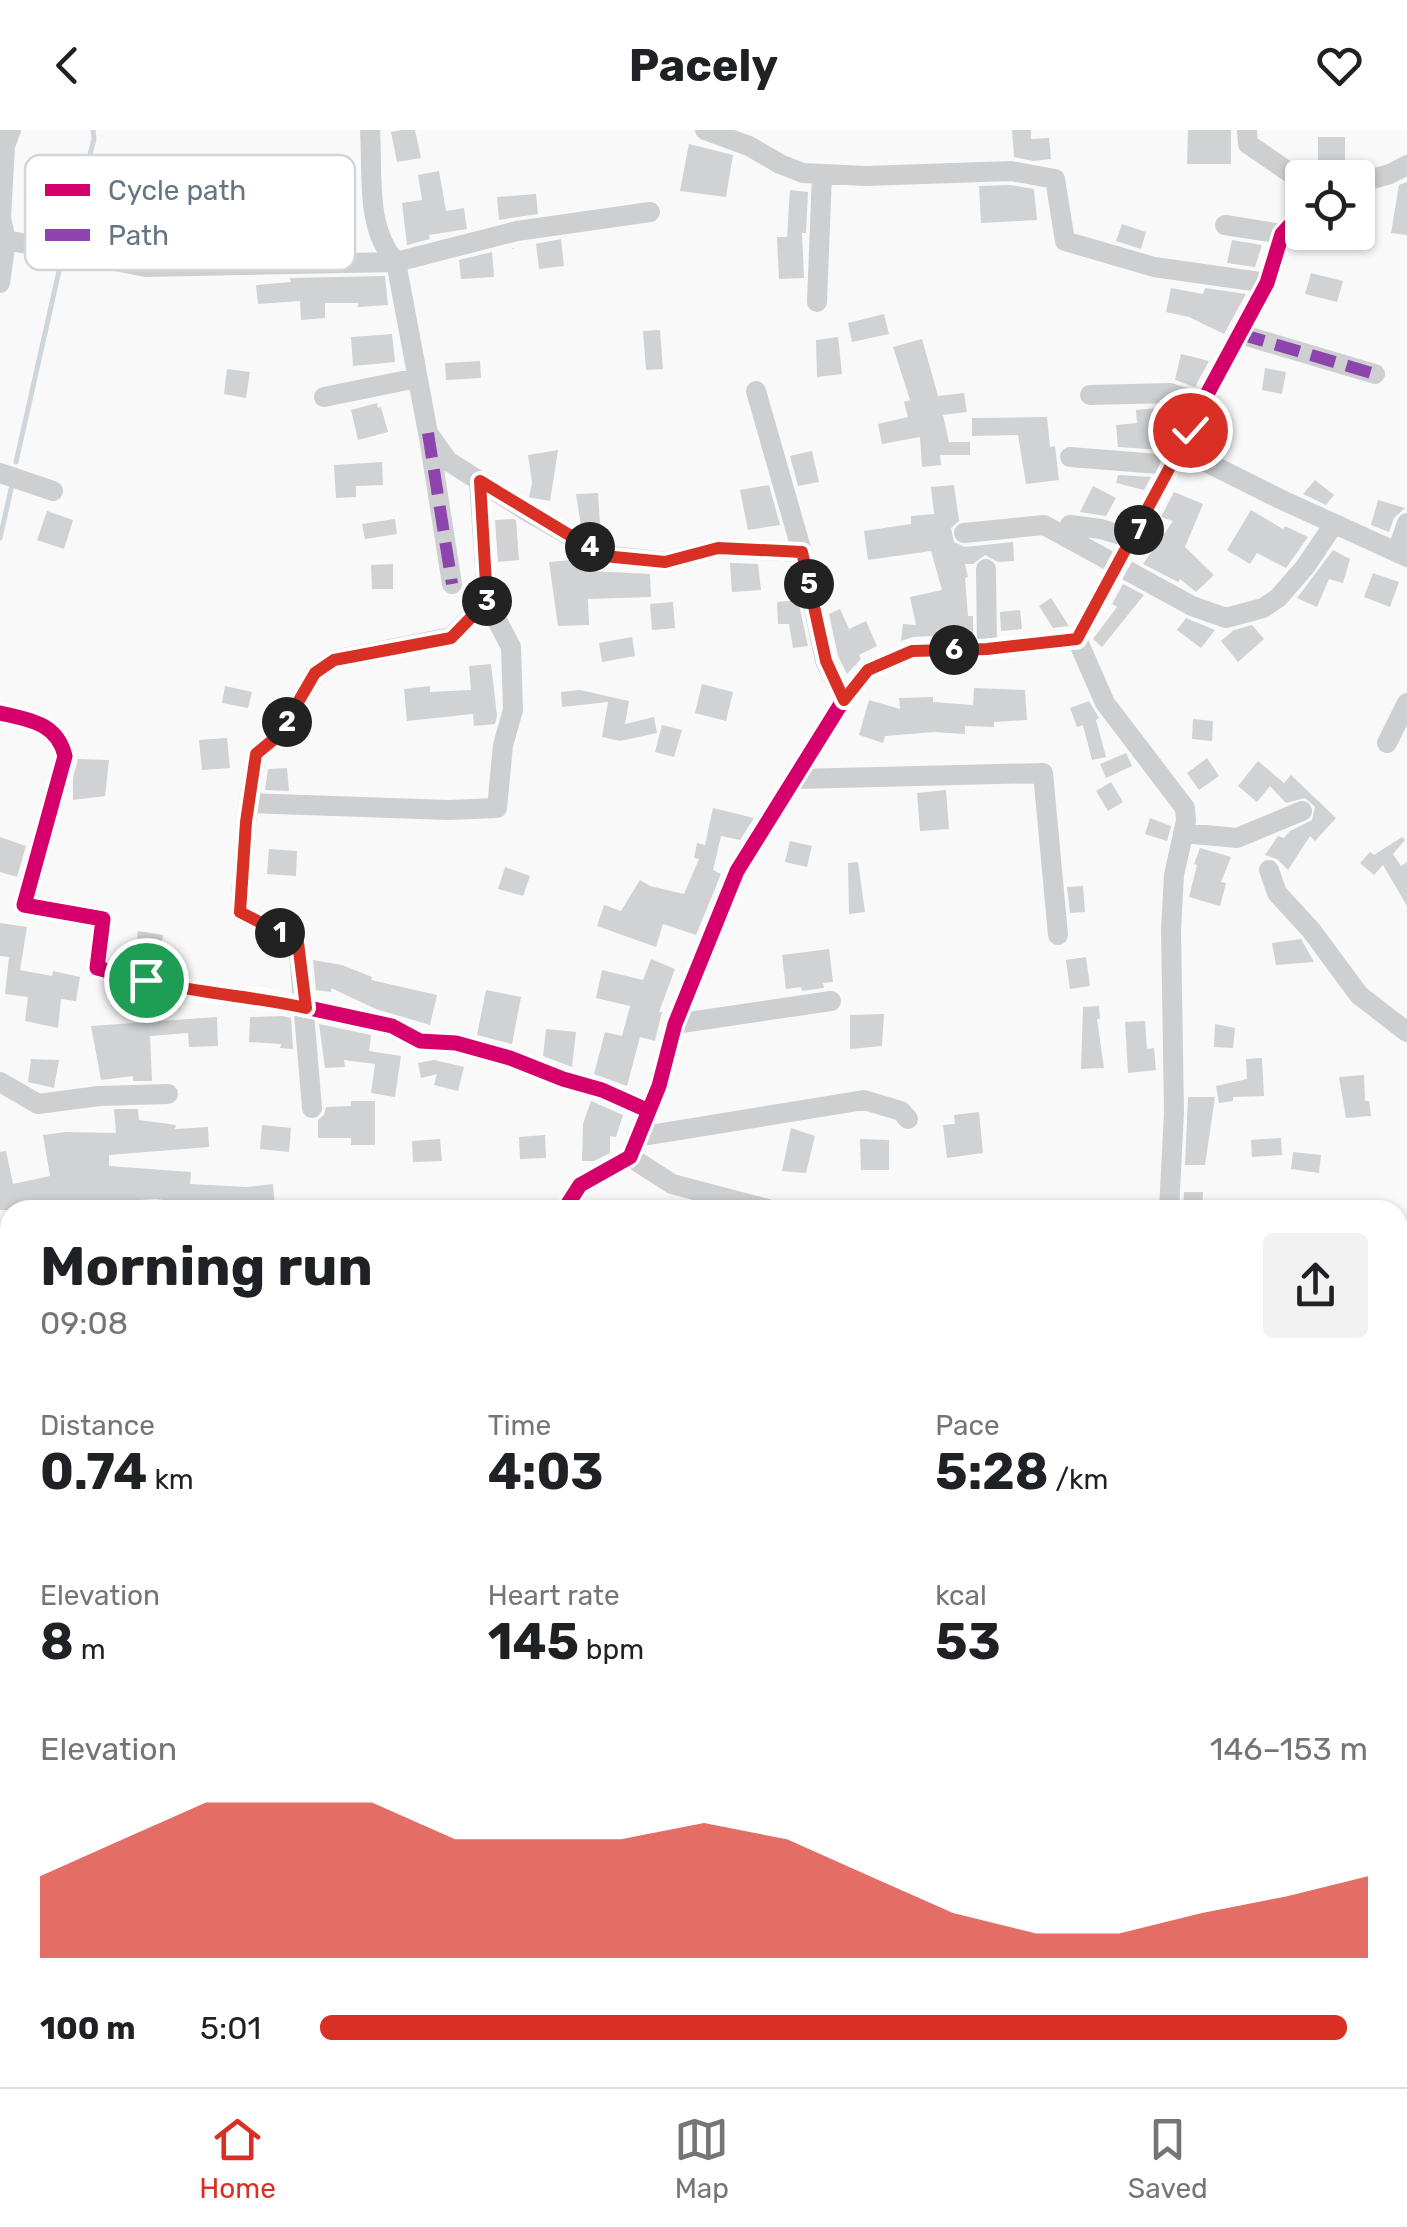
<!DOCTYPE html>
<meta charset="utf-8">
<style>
body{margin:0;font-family:Rubik,sans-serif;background:#f2f2f2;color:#202124;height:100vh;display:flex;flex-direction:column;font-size:38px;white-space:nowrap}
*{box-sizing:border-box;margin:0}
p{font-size:32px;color:#757577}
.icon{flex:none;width:55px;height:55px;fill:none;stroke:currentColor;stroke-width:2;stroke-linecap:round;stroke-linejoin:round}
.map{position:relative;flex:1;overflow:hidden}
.details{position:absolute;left:0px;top:1070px;width:1408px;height:888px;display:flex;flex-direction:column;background:#fff;border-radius:30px 30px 0 0;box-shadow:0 2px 8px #0004}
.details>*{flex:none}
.buttons{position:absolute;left:1285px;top:30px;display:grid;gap:20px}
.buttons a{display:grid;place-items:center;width:90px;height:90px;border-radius:10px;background:#fff;box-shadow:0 2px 8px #0004;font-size:50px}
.pin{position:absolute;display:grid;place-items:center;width:85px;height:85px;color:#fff;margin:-42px;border:5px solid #fff;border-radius:50%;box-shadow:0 2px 10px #0007}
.km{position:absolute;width:50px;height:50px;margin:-25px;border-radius:50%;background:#222;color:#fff;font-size:28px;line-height:50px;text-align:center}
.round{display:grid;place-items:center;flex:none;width:105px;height:105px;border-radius:10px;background:#f2f2f2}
.overview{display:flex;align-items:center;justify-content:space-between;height:170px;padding:0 40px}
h1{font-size:55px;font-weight:700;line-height:75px}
.metrics{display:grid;grid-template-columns:repeat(3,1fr);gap:15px;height:170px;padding:10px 40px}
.metrics div{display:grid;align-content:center}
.metrics b{font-size:50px;font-weight:700}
.metrics small{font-size:28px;font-weight:400}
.metrics p{font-size:28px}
.chart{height:280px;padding:20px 40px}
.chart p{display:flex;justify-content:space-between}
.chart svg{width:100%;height:180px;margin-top:10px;fill:#d93025;opacity:.7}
ul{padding:0 40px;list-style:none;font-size:32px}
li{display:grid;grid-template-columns:160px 120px 1fr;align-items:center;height:75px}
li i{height:25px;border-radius:12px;background:#d93025}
header{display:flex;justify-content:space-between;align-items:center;height:130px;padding:0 40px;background:#fff;font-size:45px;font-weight:700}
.dock{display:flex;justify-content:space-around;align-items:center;height:140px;border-top:2px solid #e0e0e0;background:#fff;font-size:28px;color:#757577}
.dock a{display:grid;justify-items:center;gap:5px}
.dock .active{color:#d93025}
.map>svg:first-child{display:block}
.water{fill:#ced6d9}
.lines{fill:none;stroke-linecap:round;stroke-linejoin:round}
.stream{stroke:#ced6d9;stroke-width:5}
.building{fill:#d0d2d3}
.minor{stroke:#cecfd0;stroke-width:20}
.quiet{stroke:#8e44ad;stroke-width:12;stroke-dasharray:25 12;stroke-linecap:butt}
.cycleway-casing{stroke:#fff;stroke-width:21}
.cycleway{stroke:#d6006c;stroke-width:15}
.route-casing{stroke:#fff;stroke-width:20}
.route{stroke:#d93025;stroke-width:12}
.key{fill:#fff;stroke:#d1d6da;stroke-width:2.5}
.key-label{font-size:28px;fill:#657683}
</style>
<header><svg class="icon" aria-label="back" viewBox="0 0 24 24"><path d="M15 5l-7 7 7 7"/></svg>Pacely<svg class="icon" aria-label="heart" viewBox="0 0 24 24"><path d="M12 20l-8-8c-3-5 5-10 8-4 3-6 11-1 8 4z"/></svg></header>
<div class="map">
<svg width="1407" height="1957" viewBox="0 0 1407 1957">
<rect width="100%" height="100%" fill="#f9f9f9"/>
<path class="water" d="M10,1524V1618L0,1609V1529Z"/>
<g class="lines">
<path class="stream" d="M67,113L94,9L93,0
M16,332L61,132
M0,408L11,359"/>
</g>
<path class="building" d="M401,0H415L421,28L397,32L391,2Z
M1012,0H1031V9L1049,8L1051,29L1033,31L1014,27Z
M1188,0H1231V34H1187Z
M1318,7H1345V39H1318Z
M689,14L733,25L726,67L680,61Z
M439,41L446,81L464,78L467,99L429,105L430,109L407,115L402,73L422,70L418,45Z
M1407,52V105L1391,103L1399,55Z
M1010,55L1034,59L1037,90L981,93L979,56Z
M790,60L808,62L806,103H802L804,148L779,149L777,107H787Z
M536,64L538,84L499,90L497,67Z
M1122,94L1146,102L1141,119L1116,111Z
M561,109L564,136L539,139L536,114L509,119Z
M1232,110L1262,115L1255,137L1227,133Z
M492,122L494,147L461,149L459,130Z
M1311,143L1343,151L1337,172L1305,164Z
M385,146L388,175L358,177V173H325V188L301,190L300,171L258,174L256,155L291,152L290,148Z
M1171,158L1203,164L1205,158L1246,164L1224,204L1189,187L1166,182Z
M884,184L889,204L852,212L848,193Z
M660,200L663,239L646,240L643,201Z
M392,204L395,232L353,236L351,207Z
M838,207L842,244L817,247L816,210Z
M922,209L938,266L964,263L967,282L943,285L949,312H970V325H940L941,335L922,337L920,307L882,314L878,294L908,287L904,272L910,270L893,217Z
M1181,224L1209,231L1195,257L1175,250Z
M480,231L481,248L446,250L445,233Z
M1265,238L1286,242L1282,264L1262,260Z
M227,239L250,242L246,268L224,264Z
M377,273L378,278L381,277L388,302L358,310L351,280Z
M1168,277L1182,281L1162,320L1118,317L1116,295L1137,293L1136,280Z
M1047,287L1050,317L1055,316L1059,350L1026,354L1018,305L972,306V288Z
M558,320L550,371L532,368L529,367L532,353L528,325Z
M812,321L819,352L798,356L790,326Z
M382,332L383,355L356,356V367L336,368L334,335Z
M1118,345L1151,347L1144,360L1116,353Z
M1315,350L1334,365L1326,375L1303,364Z
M769,355L780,395L748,400L740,360Z
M954,355L959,391L951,398L954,412L965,417L1013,412L1014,431L998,432L985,425L973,434H965L968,447L965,448L968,486H973V504L913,507L901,511L903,494L916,495L910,467L942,460L931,421L868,430L864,401L911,394V386L934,384L931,357Z
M1093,356L1116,368L1106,386L1080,382Z
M1174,362L1203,374L1185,417L1214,445L1196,462L1180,449L1178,452L1143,434L1173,391L1161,387Z
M598,363L600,394L581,396L576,364Z
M1378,370L1405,378L1394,388L1389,402L1371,395Z
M1251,380L1283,399L1285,396L1308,407L1286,438L1257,423L1250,434L1227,420Z
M47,381L73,390L64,419L37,410Z
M395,389L397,404L365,409L362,394Z
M513,389L516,390L519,430L498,432L495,390Z
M1333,420L1350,429L1343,453L1329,449L1317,477L1297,468Z
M582,429L588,432L589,441L650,444L651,467L588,469L589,495L558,496L549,432Z
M730,433L758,434L761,460L732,462Z
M393,434V459H372L371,435Z
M1373,443L1399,452L1390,477L1364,467Z
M1123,454L1144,465L1102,517L1093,509L1117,477L1112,474Z
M1051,468L1069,496H1068L1053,498L1039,476Z
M798,470L808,516L793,518L789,494H778L777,472Z
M673,472L675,498L652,500L650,474Z
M840,479L849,499L866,491L877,516L859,525L861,529L847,544L838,526L829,484Z
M1020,480L1022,499L1001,501L1000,482Z
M1186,488L1215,500L1201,518L1177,500Z
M1252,495L1264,509L1238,532L1221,511L1234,500Z
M632,507L635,526L602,532L599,513Z
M491,534L497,586L495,594L474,596L473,584L407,591L404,559L430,556V562L471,560L469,536Z
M702,554L733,562L726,591L695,583Z
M225,556L252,562L248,578L222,573Z
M974,558L1025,560L1027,590L994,592V597L965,596V604L934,602L885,606L883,613L859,605L869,570L900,579L899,568L933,567V572L973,575Z
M580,560L629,571L625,594L654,587L657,603L620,611L602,607L608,572L562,577L561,562Z
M1089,571L1099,588L1096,590L1106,627L1092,630L1083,595L1077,597L1070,578Z
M1193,589L1213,591L1212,611L1192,609Z
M662,595L682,600L674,627L655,622Z
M227,608L230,638L202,640L199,610Z
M1126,623L1132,636L1106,648L1100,634Z
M1207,628L1219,646L1199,660L1187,643Z
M78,629L109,630L105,666L73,670V648Z
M1258,631L1284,653L1291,645L1336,688L1315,711L1310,706L1288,740L1277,729L1265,725L1278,706L1284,708L1290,701L1312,690L1315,677L1305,668L1286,673L1270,656L1257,672L1238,656Z
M287,638L289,661L265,660L268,639Z
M1111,652L1123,672L1108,681L1096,661Z
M946,660L949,699L920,701L917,663Z
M713,678L754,688L740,710L721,706L713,740L721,744L696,805L663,794L656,817L597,796L604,775L621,781L640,750L650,756L684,764L699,729L694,728L697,713L705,715Z
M1150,688L1171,696L1167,711L1145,704Z
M0,707L26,716L17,747L0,742Z
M1402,707L1405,710L1393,724L1401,736L1407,732V776L1383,735L1374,745L1360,733L1370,722L1374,725Z
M790,711L812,716L807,737L785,732Z
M1200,718L1231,727L1221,752L1226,753L1220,776L1189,767L1197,735L1194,734Z
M269,719L297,721L296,746L267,744Z
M858,732L865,782L849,784L848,733Z
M505,737L530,746L523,766L498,759Z
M1083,756L1085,782L1070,783L1067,757Z
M0,793L27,797L20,840L52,846L53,841L80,847L76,871L61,869L58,898L25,891L28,867L5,864L9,827L0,826Z
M138,801L163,805L160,828L135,824Z
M1301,809L1314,832L1276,835L1272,813Z
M829,819L833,852L823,853L824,858L802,861L801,857L786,859L782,825Z
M1086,827L1090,856L1070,859L1066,830Z
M651,829L675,839L659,882H662L655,911L640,907L627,956L594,944L605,902L622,906L630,876L596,868L602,840L643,850Z
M313,830L342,835L372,847L371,850L437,865L430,895L376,879L331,858V862L316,860Z
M486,860L521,867L512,914L477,905Z
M1099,876L1100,889H1097L1104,938L1081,939L1083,877Z
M884,884L882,916L850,919V885Z
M282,886L291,888L293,919L280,918L281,914L249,912L250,887Z
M217,887L218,916L189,917L188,903L150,906L152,951H133V946L101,950L91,896Z
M1145,891L1147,919L1154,918L1156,940L1128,943L1125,892Z
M319,894L371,905L369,921L401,926L395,967L371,963L375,934L344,930L345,937L325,938Z
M1215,894L1235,898L1233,918L1214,917Z
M546,899L576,902L572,937L543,926Z
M1262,928L1264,966L1233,967V971L1219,973L1216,956L1247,949L1246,929Z
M31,929L59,930L54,958L28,952Z
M434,930L464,937L458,961L434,955L437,944L421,948L418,933Z
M1364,945L1365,971H1369L1371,986L1346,988L1339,947Z
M1188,967H1215L1205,1035H1185Z
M351,971H375V1015H351V1008H318V990L324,985L326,977L351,976Z
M591,971L623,985L616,1007L610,1006V1023L594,1031H582L583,994Z
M114,979H138L139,990L176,995L175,999L208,997L209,1017L109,1025V1036L191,1042L190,1054L247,1057L273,1054L275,1080H208L209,1076L156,1069L120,1071V1074L65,1080L64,1074L34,1080H0V1022L6,1021L13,1054L50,1046L43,1005L66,1002L116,1003Z
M979,982L983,1023L947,1028L943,995L955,994L954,985Z
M262,995L291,998L289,1022L260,1019Z
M791,998L815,1006L806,1043L782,1041Z
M545,1005L546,1028L520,1029L519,1007Z
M1281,1008L1282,1025L1252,1027L1251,1010Z
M440,1009L442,1031L413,1032L412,1011Z
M860,1009L889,1010V1040H861Z
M1293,1022L1321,1025L1319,1043L1291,1039Z
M1184,1062H1203L1202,1080H1183Z"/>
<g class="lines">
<path class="minor" d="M370,0C373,44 365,98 396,132
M705,0L749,16L780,34L803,43L866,46L1011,41L1055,49L1065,111L1154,137L1267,153
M1247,0L1248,14L1302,51
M1358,53L1390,44L1407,35
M1225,95L1282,104
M6,110L146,137L396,132L517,101L650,82
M396,132L428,303L448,331L528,382L604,425L665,432L718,418L802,422
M0,153L6,110L1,88L5,16L11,0
M817,172L822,44
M1240,204L1375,244
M756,261L802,422L825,531L844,569
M1090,265L1170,263L1204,274
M324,267L417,248
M429,308L452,454
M1178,318L1280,369L1407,427
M1070,327L1171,335
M0,343L53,361
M1070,395L1101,399L1133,409
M964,403L1044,395L1192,476L1226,488L1263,478L1278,468L1305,437L1334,394
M1397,422L1407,393
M986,439L987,519
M1077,509L1105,573L1185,678L1186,691L1174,745L1171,799L1174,982L1169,1080
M0,583C30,590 57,593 65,626L24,775L103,789L97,838L188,861L263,868L392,896L420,911L456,913L510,928L563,949L602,960L649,981
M1387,613L1407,573
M797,649L1043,643L1058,805
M249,673L448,680L497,678L503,615L513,580L511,517L487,471
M1183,703L1237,708L1302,681
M1269,740L1277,763L1311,800L1359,865L1407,902
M675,894L831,871
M0,952L38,974L99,966L168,964
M312,978L298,812L240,782L246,692L256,624L279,605L315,543L334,530L451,507L487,471L479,351
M637,1007L864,970L901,981L908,989
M630,1027L672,1054L771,1080
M564,1080L580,1055L630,1027L659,956L675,894L737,741L844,569L868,540L913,521L987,519L1077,509L1161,358L1178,318L1267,153L1282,104L1302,82
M0,1140H10
M0,1502L10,1497
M1398,1521L1407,1520
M0,1584L10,1588
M1398,1719L1407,1720
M773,1948L774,1957
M845,1948L846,1957
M1165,1948L1167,1957
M359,1957L361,1948
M533,1957L534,1948"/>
<path class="quiet" d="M1240,204L1375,244
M428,303L452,454"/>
<g class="cycleway-casing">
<path id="cycleway" d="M0,583C30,590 57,593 65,626L24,775L103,789L97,838L188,861L263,868L392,896L420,911L456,913L510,928L563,949L602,960L649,981
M564,1080L580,1055L630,1027L659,956L675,894L737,741L844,569L868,540L913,521L987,519L1077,509L1161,358L1178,318L1267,153L1282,104L1302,82"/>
</g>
<use href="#cycleway" class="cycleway"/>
</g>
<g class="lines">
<g class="route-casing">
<path id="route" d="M146,850C199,864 253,866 306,878L298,812L240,782L246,692L256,624L279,605L315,543L334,530L451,508L487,471L480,351L604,426L665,432L718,418L802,422L826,531L844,570L868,540L912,521L987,519L1077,509L1190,300"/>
</g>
<use href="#route" class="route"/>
</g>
<rect x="25" y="25" width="330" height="115" rx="15" class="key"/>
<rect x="45" y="54" width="45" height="12" fill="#d6006c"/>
<rect x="45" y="99" width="45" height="12" fill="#8e44ad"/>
<g class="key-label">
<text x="108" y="70">Cycle path</text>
<text x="108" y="115">Path</text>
</g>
</svg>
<div class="buttons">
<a><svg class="icon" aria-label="locate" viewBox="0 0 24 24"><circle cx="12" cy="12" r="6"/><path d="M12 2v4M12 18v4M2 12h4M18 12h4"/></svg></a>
</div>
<div class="pin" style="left:146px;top:850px;background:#1e9e55"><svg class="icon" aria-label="arrive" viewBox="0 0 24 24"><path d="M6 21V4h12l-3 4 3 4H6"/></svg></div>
<div class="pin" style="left:1190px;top:300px;background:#d93025"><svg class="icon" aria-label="check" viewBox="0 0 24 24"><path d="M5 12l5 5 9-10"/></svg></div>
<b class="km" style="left:280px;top:803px">1</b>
<b class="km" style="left:287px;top:592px">2</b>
<b class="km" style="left:487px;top:471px">3</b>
<b class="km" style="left:590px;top:417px">4</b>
<b class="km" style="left:809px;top:454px">5</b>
<b class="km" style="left:954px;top:520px">6</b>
<b class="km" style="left:1139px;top:400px">7</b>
<section class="details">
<div class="overview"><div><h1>Morning run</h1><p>09:08</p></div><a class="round"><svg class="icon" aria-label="share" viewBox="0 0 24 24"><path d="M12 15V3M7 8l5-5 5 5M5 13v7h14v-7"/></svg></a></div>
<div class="metrics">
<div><p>Distance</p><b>0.74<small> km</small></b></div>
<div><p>Time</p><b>4:03</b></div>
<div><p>Pace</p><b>5:28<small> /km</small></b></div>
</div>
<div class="metrics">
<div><p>Elevation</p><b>8<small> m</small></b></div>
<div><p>Heart rate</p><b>145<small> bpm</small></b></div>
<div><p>kcal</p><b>53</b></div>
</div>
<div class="chart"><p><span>Elevation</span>146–153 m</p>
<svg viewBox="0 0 160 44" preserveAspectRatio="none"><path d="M0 44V24L10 15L20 6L30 6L40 6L50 15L60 15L70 15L80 11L90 15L100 24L110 33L120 38L130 38L140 33L150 29L160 24V44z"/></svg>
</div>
<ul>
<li><b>100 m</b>5:01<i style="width:98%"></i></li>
</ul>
</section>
</div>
<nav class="dock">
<a class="active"><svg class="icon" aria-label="home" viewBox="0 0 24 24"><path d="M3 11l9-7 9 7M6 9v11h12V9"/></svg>Home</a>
<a><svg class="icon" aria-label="map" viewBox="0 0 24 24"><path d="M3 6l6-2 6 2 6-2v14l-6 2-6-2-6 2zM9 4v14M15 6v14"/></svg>Map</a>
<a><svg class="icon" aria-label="saved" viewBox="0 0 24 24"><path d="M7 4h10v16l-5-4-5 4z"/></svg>Saved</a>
</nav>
